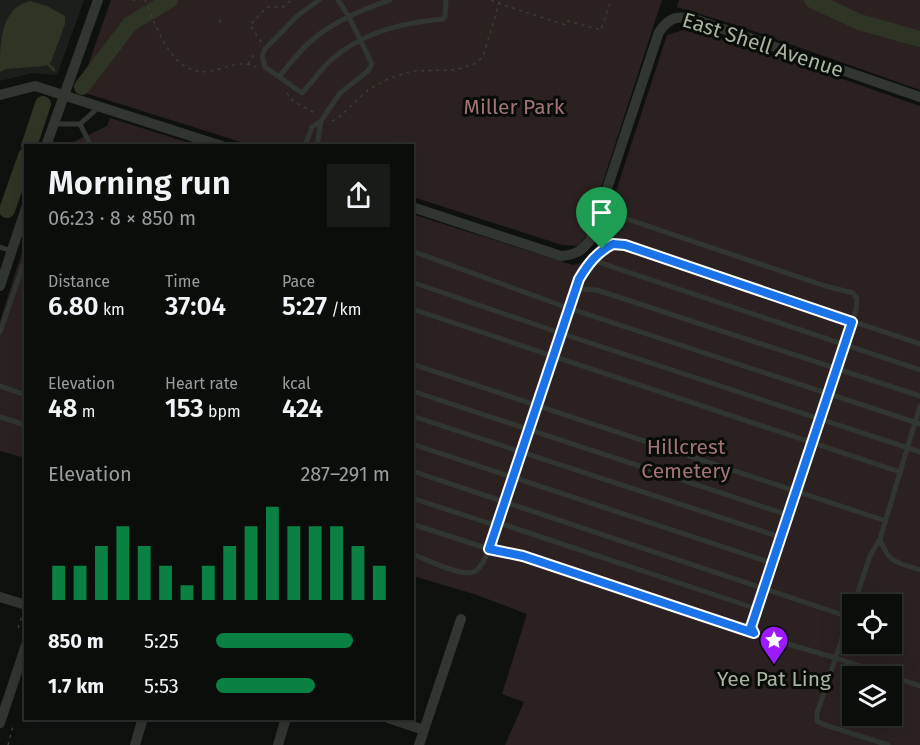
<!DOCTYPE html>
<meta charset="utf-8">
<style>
body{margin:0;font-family:"Fira Sans",sans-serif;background:#191b19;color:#f1f3f6;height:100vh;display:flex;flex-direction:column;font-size:22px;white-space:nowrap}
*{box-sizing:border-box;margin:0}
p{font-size:20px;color:#9a9c9d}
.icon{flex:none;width:33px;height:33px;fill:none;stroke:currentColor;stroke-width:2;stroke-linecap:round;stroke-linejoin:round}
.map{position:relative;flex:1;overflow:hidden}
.drawer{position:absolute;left:24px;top:144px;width:390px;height:576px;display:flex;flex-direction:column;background:#0b0d0b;border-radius:0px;box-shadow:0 6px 24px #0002,0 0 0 2px #2b2d2c}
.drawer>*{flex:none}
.controls{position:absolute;left:842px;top:594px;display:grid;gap:12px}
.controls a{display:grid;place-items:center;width:60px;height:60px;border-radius:0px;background:#0b0d0b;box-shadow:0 6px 24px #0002,0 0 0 2px #2b2d2c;font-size:30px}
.pin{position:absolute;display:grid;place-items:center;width:51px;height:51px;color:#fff;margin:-62px -26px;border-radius:50% 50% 50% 0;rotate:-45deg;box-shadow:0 0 6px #0007}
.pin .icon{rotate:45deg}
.round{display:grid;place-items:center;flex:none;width:63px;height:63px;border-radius:0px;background:#191b19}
.headline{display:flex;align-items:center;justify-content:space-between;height:102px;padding:0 24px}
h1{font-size:33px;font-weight:600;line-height:45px}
.figures{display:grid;grid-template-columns:repeat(3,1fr);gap:9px;height:102px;padding:6px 24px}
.figures div{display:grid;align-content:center}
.figures b{font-size:26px;font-weight:600}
.figures small{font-size:16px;font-weight:400}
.figures p{font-size:16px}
.chart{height:168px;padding:12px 24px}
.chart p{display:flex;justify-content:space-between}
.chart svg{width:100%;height:108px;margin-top:6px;stroke:#0b8043;stroke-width:6}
ul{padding:0 24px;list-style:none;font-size:20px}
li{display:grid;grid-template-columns:96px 72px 1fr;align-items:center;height:45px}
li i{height:15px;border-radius:8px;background:#0b8043}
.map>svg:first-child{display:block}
.built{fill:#1b1e1b}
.green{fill:#2b2121;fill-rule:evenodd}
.water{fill:#2f3525}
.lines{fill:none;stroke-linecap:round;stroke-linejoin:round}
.stream{stroke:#2f3525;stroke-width:3}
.river{stroke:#2f3525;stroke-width:16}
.path{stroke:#383d36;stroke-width:1.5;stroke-dasharray:3 4.5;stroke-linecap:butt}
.lane{stroke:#313630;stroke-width:5}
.street{stroke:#313630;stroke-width:10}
.route-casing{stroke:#fff;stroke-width:12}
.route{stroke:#1a73e8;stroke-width:8}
.labels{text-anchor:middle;stroke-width:6;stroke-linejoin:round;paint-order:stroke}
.street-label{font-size:21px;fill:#a7b39f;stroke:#0a0c0a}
.park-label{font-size:21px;fill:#a07375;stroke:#0a0c0a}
.poi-label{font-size:21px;fill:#a7b39f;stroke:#0a0c0a}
</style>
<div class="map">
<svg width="920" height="745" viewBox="0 0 920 745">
<rect width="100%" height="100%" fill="#0f110f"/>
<path class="built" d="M0,0H84L57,75L33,73L0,81Z"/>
<path class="green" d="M111,0H662L585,237L578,246L562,245L413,197L412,146L250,145L79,91Z
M679,0H920V90L739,26L677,7Z
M693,27L920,106V745H505L524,702L502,694L527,614L474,594L413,576L412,214L573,265L585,262L599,243L667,35ZM852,604H891V644H852ZM852,676H891V716H852Z
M110,118L196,145L65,146L107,126Z
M25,243V458L0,451V321Z"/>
<path class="water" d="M30,1L47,6L65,16V24L51,62L44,66L6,69L0,72C0,44 0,8 30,1Z"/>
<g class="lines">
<path class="stream" d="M46,62L54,70"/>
<path class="river" d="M812,0L859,22L920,39
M82,87L130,24L170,0
M29,146L43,104
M7,210L26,156"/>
<path class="path" d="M132,0H140
M145,0C159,32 174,84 219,69C233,65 242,61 256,67
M491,0L500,4L566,25L568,21L601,30L611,0
M219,22L222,19
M261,42L250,25L267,7H283L291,0
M248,64L256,51
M287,93L293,101L317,114
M332,121L338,118L368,90L388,79L412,71L455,70L474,64L483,57L500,0
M18,628L22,616
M8,745L13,726"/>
<path class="lane" d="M390,0C362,10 334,21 311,41C299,51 289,65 279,77L302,93C312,83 320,70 330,61C362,32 401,23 443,19L445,16L446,0
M279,77L265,67L262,56L265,49L297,16L319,0
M321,121L340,93L368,71L372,64L349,17L338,0
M55,124H80
M91,146L80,124L99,107
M305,146L312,127L321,121L317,146
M0,247L12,251
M603,249L613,244L625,245L920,344
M412,251L568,308L920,424
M588,264L598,262L920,370
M412,282L560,333L920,452
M575,296L581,289L597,290L920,396
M412,309L900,472
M0,332L26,257
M412,364L886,521
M0,386L26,395
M412,391L788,515
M920,406L880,539C889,564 897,562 920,570
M412,416L780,537
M0,417L26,425
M412,444L772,563
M412,471L849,617
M412,498L488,523H499L757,609
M412,524L489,549L523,557L754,633
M412,554C427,559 464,580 477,570C484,564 488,551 492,544L579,279C586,268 594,260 601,250C608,240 608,228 617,219L624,218L825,286L853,293L857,299L856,310L751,627L754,633L764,637L836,658L920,686
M854,604L870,556L880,539
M852,609L817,713V721L825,725L888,745"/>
<path class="street" d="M0,95L35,86L222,146
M46,146L98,0
M412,207L561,256C575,255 582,251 590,240L659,32C670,16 679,15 697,20L920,97
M0,286L26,208
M0,597L26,605
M388,718L424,730
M0,723L26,645
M135,745L143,718
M278,745L286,718
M419,745L461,619"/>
</g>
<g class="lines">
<g class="route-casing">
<path id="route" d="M613,244L625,245L852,322L751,627L754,633L523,556L489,549L579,279C588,264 597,252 613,244Z"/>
</g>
<use href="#route" class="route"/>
</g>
<defs>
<g id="sight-pin" transform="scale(1.5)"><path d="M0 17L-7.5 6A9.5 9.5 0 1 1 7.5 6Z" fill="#9d19ff" stroke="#0a0c0a"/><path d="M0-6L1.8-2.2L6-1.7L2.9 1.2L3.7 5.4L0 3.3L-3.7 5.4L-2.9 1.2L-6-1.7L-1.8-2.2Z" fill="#fff"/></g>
</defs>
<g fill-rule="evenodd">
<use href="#sight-pin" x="774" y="640"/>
</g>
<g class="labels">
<g class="street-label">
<text transform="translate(763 45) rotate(18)" y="7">East Shell Avenue</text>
</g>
<g class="park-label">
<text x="514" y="114">Miller Park</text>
<text x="686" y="454">Hillcrest<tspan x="686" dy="24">Cemetery</tspan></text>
</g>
<g class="poi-label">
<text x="774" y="686">Yee Pat Ling</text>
</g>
</g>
</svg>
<div class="controls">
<a><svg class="icon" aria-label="locate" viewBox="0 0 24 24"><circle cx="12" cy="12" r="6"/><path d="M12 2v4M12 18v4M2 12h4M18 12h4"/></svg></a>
<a><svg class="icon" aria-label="layers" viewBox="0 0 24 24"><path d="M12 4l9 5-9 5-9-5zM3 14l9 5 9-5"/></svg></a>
</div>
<div class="pin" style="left:602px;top:249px;background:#1e9e55"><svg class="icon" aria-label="arrive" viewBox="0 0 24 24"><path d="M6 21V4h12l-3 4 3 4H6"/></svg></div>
<section class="drawer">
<div class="headline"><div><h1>Morning run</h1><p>06:23 · 8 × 850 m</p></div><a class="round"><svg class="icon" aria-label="share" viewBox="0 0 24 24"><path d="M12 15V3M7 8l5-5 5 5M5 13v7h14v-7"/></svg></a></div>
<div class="figures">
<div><p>Distance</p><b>6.80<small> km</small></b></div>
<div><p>Time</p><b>37:04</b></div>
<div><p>Pace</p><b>5:27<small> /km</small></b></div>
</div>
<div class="figures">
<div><p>Elevation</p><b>48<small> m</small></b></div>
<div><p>Heart rate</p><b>153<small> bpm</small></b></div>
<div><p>kcal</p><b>424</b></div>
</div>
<div class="chart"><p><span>Elevation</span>287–291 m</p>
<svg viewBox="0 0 160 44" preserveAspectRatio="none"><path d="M5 44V30M15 44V30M25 44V22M35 44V14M45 44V22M55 44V30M65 44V38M75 44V30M85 44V22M95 44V14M105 44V6M115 44V14M125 44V14M135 44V14M145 44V22M155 44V30"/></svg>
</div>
<ul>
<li><b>850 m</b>5:25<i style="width:79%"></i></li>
<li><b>1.7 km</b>5:53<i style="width:57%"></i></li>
</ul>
</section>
</div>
